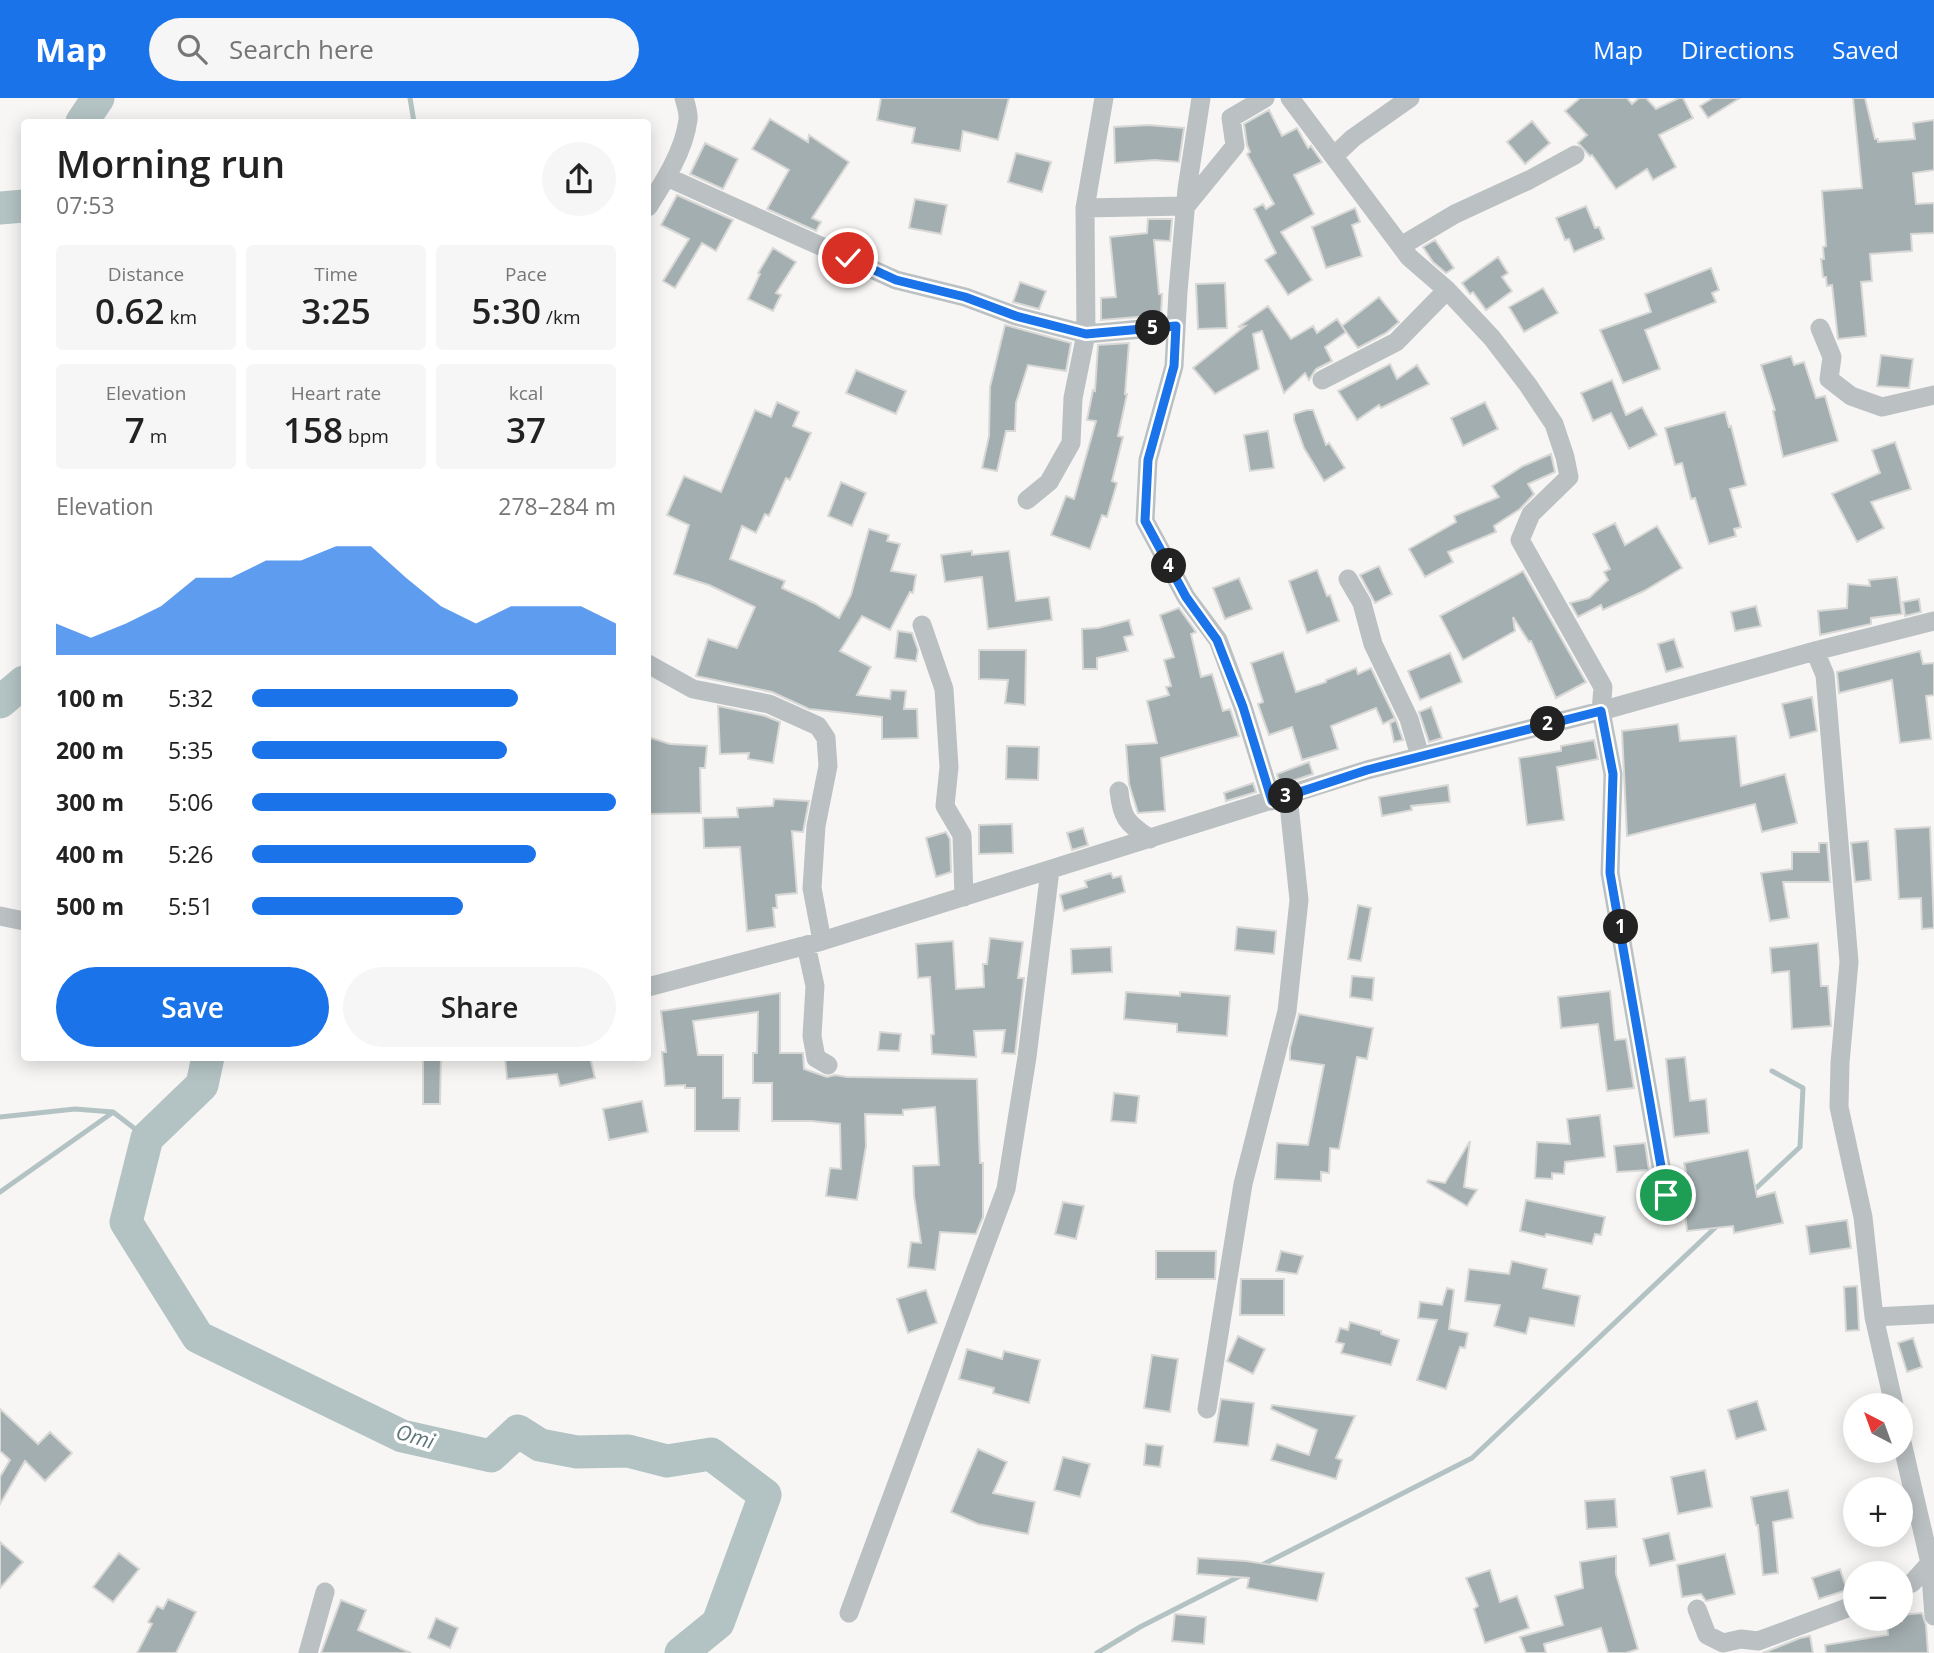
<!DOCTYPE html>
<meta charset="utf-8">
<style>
body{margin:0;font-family:"Open Sans",sans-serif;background:#f6f6f6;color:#222;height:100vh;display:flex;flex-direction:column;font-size:26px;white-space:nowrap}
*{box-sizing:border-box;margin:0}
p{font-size:23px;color:#767676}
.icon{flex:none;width:38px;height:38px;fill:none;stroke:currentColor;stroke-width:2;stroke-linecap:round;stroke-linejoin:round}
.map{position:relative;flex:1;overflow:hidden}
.details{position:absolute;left:21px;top:21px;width:630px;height:942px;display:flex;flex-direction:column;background:#fff;border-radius:7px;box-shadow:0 4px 18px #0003}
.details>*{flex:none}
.needle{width:46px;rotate:319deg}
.controls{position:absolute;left:1843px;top:1295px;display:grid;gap:14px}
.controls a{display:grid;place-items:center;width:70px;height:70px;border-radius:50%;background:#fff;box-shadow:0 4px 18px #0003;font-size:35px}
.pin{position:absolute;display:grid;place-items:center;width:60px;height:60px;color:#fff;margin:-30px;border:4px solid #fff;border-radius:50%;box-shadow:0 2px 7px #0007}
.km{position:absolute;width:35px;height:35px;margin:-18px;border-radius:50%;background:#222;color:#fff;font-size:19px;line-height:35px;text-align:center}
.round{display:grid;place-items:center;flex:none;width:74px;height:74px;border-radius:37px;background:#f6f6f6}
.head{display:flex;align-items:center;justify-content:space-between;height:119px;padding:0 35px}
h1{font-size:38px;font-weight:600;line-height:52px}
.stats{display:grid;grid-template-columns:repeat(3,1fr);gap:10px;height:119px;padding:7px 35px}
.stats div{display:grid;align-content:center;border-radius:7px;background:#f6f6f6;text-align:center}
.stats b{font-size:35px;font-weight:600}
.stats small{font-size:19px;font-weight:400}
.stats p{font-size:19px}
.chart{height:196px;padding:14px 35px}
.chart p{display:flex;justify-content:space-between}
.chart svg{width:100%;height:126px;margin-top:7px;fill:#1a73e8;opacity:.7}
.button{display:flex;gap:14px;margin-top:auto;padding:14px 35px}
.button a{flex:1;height:80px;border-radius:42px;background:#1a73e8;color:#fff;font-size:28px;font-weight:600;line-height:80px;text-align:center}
.button a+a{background:#f6f6f6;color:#222}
ul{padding:0 35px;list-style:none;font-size:23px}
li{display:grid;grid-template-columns:112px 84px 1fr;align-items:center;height:52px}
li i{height:18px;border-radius:9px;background:#1a73e8}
header{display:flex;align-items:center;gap:42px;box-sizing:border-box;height:98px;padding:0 35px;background:#1a73e8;color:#fff}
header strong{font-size:33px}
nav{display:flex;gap:38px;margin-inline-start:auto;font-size:24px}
.search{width:490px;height:63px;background:#f6f6f6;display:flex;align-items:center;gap:18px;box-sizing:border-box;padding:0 24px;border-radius:38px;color:#767676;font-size:26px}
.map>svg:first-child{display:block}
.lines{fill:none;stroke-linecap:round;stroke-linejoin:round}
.stream{stroke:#b3c3c3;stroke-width:5}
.river{stroke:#b3c3c3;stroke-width:33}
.building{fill:#a3aeb0;stroke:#d8d8d6;stroke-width:2}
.street{stroke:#bbc1c3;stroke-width:19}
.route-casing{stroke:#fff;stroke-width:14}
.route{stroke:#1a73e8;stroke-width:9}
.labels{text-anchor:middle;stroke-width:7;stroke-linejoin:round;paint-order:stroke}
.water-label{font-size:21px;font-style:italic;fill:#5f7678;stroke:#fff}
</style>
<header>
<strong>Map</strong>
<div class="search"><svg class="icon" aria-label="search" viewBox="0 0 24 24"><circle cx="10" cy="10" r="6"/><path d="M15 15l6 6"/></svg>Search here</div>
<nav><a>Map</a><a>Directions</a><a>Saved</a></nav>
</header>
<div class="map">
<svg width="1934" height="1555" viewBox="0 0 1934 1555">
<rect width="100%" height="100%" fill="#f7f6f4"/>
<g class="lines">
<path class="stream" d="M410,0L414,24
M0,1019L75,1011L113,1014L147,1040
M0,1094L112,1015
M1751,1095L1800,1049L1803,990L1772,973
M1260,1468L1472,1360L1719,1126
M1097,1555L1140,1529L1242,1477"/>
<path class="river" d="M82,24L98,0
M0,110L24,108
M0,604L24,584
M208,959L202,987L147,1040L126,1124L198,1239L402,1338L491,1358L518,1333L540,1347L577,1354L628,1353L667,1363L711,1356L765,1397L718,1525L681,1555"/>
</g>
<path class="building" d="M881,0H1009L998,42L963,33L960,53L912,45L915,30L877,22Z
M1580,0H1627L1632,6L1639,0H1646L1656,11L1679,0H1683L1693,20L1659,37L1676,69L1653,82L1647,71L1616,91L1592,57L1590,58L1578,45L1587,37L1565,13Z
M1713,0H1740L1708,20L1700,8Z
M1853,0H1865L1875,41H1878V44L1915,41L1913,25L1934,22V72L1913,75L1916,106L1934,105V135L1911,136L1912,153L1870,156L1872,183L1861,184L1866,238L1838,241L1832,187L1827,188L1826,179H1823L1821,161H1824L1823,149L1826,148L1822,93L1862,90Z
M1269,12L1282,38L1297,30L1308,50L1311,48L1322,64L1294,77L1314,116L1281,134L1312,182L1288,197L1265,162L1276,155L1254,111L1263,106L1266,111L1274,106L1247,56L1250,54L1247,47L1244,26Z
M770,21L808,44L809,37L849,64L812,120L821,124L816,133L767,111L789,72L752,51Z
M1532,23L1550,45L1525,66L1507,44Z
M1148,27L1184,30L1179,64L1155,62L1115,65L1114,29Z
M705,45L738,61L723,91L690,76Z
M1016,55L1051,64L1042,94L1008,84Z
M677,97L733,122L716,153L702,145L675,190L663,183L689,141L661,127Z
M915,101L947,107L941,136L909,130Z
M1586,108L1595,130L1599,129L1604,141L1574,154L1569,141L1565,142L1556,120Z
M1355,110L1360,124L1352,127L1362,158L1326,170L1312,129Z
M1148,121H1172L1170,143L1154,142L1159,196H1162L1161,217L1101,222V200L1116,199L1110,139L1147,135Z
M1435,142L1454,170L1446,175L1433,164L1423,149Z
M773,150L796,164L776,195L781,197L773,213L748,201L760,176L758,175Z
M1498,159L1508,175L1502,179L1512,193L1486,212L1473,194L1470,196L1462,185Z
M1711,170L1719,192L1712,195L1716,204L1645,232L1660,271L1623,285L1600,232L1651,214L1645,196Z
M1020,184L1046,193L1039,211L1013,204Z
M1225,185L1227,230L1198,231L1196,186Z
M1543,190L1558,215L1524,234L1509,209Z
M1379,199L1399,224L1386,235L1358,250L1342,228Z
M1268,208L1291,241L1313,228L1317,235L1337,221L1346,234L1325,249L1332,263L1316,271L1309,282L1305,275L1284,295L1262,233L1253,236L1259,271L1215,296L1193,270L1245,228L1238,229Z
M1005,227L1071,245L1066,273L1028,267L1016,305L1015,333H1006L997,373L982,370L989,338L990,289Z
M1129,245L1125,296H1127L1118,338L1123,339L1112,383L1117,385L1107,419L1102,417L1090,451L1051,437L1066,398L1074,401L1096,323L1087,322L1093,292L1095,293L1098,247Z
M1881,257L1913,261L1909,290L1877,288Z
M1791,258L1794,267L1804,264L1816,300L1825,298L1838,343L1783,359L1773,313L1775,312L1761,267Z
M1390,266L1397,281L1417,267L1429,286L1381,310L1379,307L1357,322L1338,293Z
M856,272L906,293L896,316L846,295Z
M1612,282L1626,317L1642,309L1657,337L1629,351L1611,315L1593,323L1581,295Z
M777,304L799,314L793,328L811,335L790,382L786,380L769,418L765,416L756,435L742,428L730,461L785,483L782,490L814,505L839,520L851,497L869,431L889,437L887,443L900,446L891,473L916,477L913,495L910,494L890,532L862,518L840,553L871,569L857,597L890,601L891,592L906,593L904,611H917L918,640L882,641V619L809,611L772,594L696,578L708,541L737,550L755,509L709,487L674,476L689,427L667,417L684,378L721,394L755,312L771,319Z
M1485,304L1498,331L1463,348L1451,320Z
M1307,312H1313L1326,347L1329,345L1345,370L1324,383L1304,350L1294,322V316Z
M1725,314L1729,329L1731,328L1746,387L1730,391L1741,429L1734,431L1736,438L1709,446L1695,400L1691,401L1682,365L1675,367L1665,330Z
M1268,333L1274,370L1250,373L1244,337Z
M1895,344L1911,391L1871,404L1884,430L1857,444L1832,396L1880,375L1872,352Z
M1551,356L1555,374L1528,386L1534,396L1520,411L1494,428L1496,434L1448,454L1453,464L1425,479L1409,451L1456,424L1454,418L1499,399L1492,388L1523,368Z
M841,384L866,395L852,428L828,418Z
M1615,425L1625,447L1657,428L1682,470L1644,493L1603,512L1601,507L1578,519L1570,505L1589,500L1608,482L1604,474L1610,471L1593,436Z
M972,453V457L1009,453L1016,503L1049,499L1052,522L988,531L982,479L945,484L941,457Z
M1379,468L1392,496L1375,505L1360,477Z
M1317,472L1327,498L1330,497L1339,523L1307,535L1289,483Z
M1523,473L1586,584L1556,600L1531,543L1529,544L1513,519L1515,533L1463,562L1440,518Z
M1897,479L1902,516L1871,520V526L1820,537L1818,513L1847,510L1848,486L1870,488L1869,482Z
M1239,480L1252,511L1225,521L1213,490Z
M1919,501L1921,514L1905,518L1903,504Z
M1756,508L1761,528L1735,533L1731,514Z
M1179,510L1196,534L1191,536L1201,579L1212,576L1223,613L1230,611L1239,638L1161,660L1165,713L1138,715L1129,686L1126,647L1157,645L1147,603L1169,597L1166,589L1171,588L1164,562L1174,559L1160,517Z
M1129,522L1133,537L1124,539L1128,553L1097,560V571H1083L1082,531L1098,530Z
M898,533L912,535L918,552L916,563L895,560Z
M1674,541L1683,569L1666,574L1658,546Z
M979,552H1026L1025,607L1005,605L1008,582L979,581Z
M1920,553L1923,566L1934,565V597L1926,598L1931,641L1900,645L1892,582L1839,595L1837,574Z
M1283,554L1296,594L1326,584V582L1356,570L1358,576L1371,570L1395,620L1383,626L1376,610L1331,628L1338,651L1302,662L1292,629L1269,637L1258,606L1263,604L1251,565Z
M1450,555L1462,584L1420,602L1408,573Z
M1812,599L1817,633L1790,640L1782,606Z
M718,608L765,618L780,624L773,665L748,661L749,655L720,656Z
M1431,609L1442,640L1429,644L1419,614Z
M1396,622L1403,642L1394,644L1390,625Z
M1678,626L1680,643L1736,638L1741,688L1785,676L1797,725L1762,734L1755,706L1627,738L1622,633Z
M648,639L670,646L707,648L705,670H700L701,715L648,716Z
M1594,642L1598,661L1557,669L1564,722L1527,727L1519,660L1561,653V648Z
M1007,648L1039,649L1038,682L1006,681Z
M1309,664L1313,676L1280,687L1277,676Z
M1253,685L1256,694L1226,703L1224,695Z
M1448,687L1450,704L1411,708L1412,712L1382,718L1379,699Z
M774,701L809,703L803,734L792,733L797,795L776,797L777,810H773L775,829L747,833L740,749L704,750L703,720L738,719L737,710L773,708Z
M1012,726L1013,755L979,756V727Z
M1930,729L1934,830L1922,831L1921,800L1899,801L1895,731Z
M1083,730L1088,747L1072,752L1067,735Z
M946,734L950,741L951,774L936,779L926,740Z
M1868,743L1871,782L1855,784L1851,745Z
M1819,745H1827L1830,784H1783L1789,820L1770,823L1761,775L1792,771V754H1819Z
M1111,775L1113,780L1121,778L1125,794L1064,813L1060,797L1087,789L1085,783Z
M1358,807L1371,810L1361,863L1348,861Z
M1237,829L1276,833L1274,856L1235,852Z
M990,840L1023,844L1018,880H1024L1015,956L1002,955L1005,932L974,933L976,959L932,956L931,937L934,936L930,879L918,880L916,846L953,843L956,891L984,889L983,866H987Z
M1818,845L1821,888H1828L1831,928L1792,931L1789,873L1772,875L1770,850Z
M1111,849L1112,874L1072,876L1071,851Z
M1352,878L1374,880L1372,902L1350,899Z
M1610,893L1615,942L1626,941L1634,990L1607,993L1598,926L1561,930L1558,899Z
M1126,894L1180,898V894L1230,898L1227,938L1177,934V926L1124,921Z
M780,895V955H803L804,971L827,979L835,977L847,979L977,981L980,1065H983V1119L976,1136L940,1134L935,1172L908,1169L911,1144L921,1145L914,1098L913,1068L939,1067L935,1009L903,1012V1017L865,1016L866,1048L857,1102L826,1098L830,1070L841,1071L840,1026L811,1023H772V985H753V955H757L758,914L693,923L698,957H723V1000H740L739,1033H695V990H685V987L665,988L662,954H666L661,913Z
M1299,916L1373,930L1367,961L1357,959L1339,1051L1330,1050L1329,1075L1321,1074V1083L1275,1081L1277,1045L1308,1047L1324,967L1290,962V950Z
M880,934L901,936L899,953L878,952Z
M423,959H441L440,1006H423Z
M505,959H590L595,980L560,988L557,976L507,981Z
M1685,959L1690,1003L1706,1001L1709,1035L1674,1039L1666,961Z
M1114,995L1139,998L1136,1025L1111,1023Z
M642,1003L648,1034L609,1042L603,1011Z
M1600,1017L1605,1059L1565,1064L1564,1076L1552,1075V1081L1535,1080L1537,1044L1570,1046L1567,1021Z
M1470,1043L1464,1089L1477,1092L1467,1108L1427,1084L1428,1082L1445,1085Z
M1645,1045L1649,1072L1617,1074L1614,1048Z
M1748,1052L1757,1099L1775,1094L1783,1125L1734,1135L1733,1128L1687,1133L1681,1075L1686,1074L1684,1065Z
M1526,1102L1605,1119L1601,1137L1595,1136L1592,1146L1546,1136L1545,1139L1520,1133Z
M1063,1104L1084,1108L1076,1141L1055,1136Z
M1847,1122L1851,1150L1810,1156L1806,1128Z
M1156,1153H1216L1215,1181H1156Z
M1281,1153L1303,1158L1297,1176L1276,1173Z
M1512,1163L1547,1171L1543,1190L1580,1198L1574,1228L1530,1220L1526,1236L1494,1228L1500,1207L1465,1203L1469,1171L1509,1176Z
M1241,1181H1284V1217H1240Z
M1857,1188L1859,1232L1846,1233L1844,1189Z
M1447,1190L1454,1192L1449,1231L1468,1235L1465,1250L1460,1249L1446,1291L1417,1282L1437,1222L1418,1220L1420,1204L1442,1207Z
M926,1192L937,1225L908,1235L897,1201Z
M1350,1224L1381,1233V1236L1399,1242L1391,1267L1341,1255L1344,1246L1336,1244L1340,1230L1348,1232Z
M1238,1238L1265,1251L1253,1276L1227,1263Z
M1913,1240L1922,1269L1907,1274L1898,1245Z
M967,1251L1002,1261L1004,1253L1040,1262L1029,1305L993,1295L994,1290L959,1281Z
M1152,1257L1178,1261L1170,1314L1144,1310Z
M1221,1301L1254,1305L1248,1348L1214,1344Z
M1757,1303L1766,1332L1736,1341L1728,1312Z
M1272,1307L1355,1318L1336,1360L1342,1362L1336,1381L1271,1362L1277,1346L1309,1357L1317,1332L1271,1311Z
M0,1311L38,1346L50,1334L72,1355L45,1383L25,1363L0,1406V1379L10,1362L0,1353Z
M1146,1346L1163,1348L1160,1369L1144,1367Z
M978,1351L1007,1364L993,1395L1035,1404L1028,1436L978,1426L951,1414Z
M1063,1359L1090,1366L1080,1399L1054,1392Z
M1705,1372L1712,1409L1678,1416L1671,1379Z
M1788,1392L1793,1420L1773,1424L1778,1475L1763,1477L1758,1427H1756L1751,1399Z
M1615,1401L1617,1429L1587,1431L1585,1403Z
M1669,1435L1675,1462L1650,1468L1643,1441Z
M0,1444L23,1464L0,1490Z
M119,1455L139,1471L113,1504L93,1489Z
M1725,1456L1735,1496L1706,1503L1701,1496L1682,1499L1677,1467Z
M1616,1458V1476L1638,1551L1626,1555H1608L1601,1530L1544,1546L1546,1555H1526L1520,1539L1563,1527L1555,1498L1583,1490L1580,1464Z
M1198,1460L1246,1463L1324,1475L1317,1503L1247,1490L1249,1480L1197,1476Z
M1840,1471L1847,1492L1819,1501L1812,1480Z
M1490,1472L1500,1504L1517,1498L1529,1530L1485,1545L1474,1511L1478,1508L1466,1480Z
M168,1501L196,1514L176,1555H137L152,1526L148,1524L157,1508L163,1511Z
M341,1502L366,1512L358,1532L411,1555H321Z
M1922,1515L1926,1527L1928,1555H1826L1825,1547L1888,1537L1887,1524L1902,1523L1901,1517Z
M1175,1516L1206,1519L1204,1546L1172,1543Z
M436,1520L458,1530L450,1550L428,1540Z
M1810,1538L1813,1555H1763L1800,1540Z"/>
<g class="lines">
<path class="street" d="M1201,0L1187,91L1178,194L1174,268L1148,362L1145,423L1186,499L1218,542L1243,609L1272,703
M1290,0L1409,159L1447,192L1492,240L1528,287L1554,326L1565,359L1569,379L1531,416L1520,442L1603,589L1601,613L1613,676L1610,775L1666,1097
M1334,58L1353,40L1410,0
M667,79L896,182L965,199L1016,218L1086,236L1176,228
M648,109C664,84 684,53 688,22C689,15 686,7 684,0
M1085,110L1186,108L1235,48L1231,20L1265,0
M1401,148L1455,116L1529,82L1575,57
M1820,230L1832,259L1829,281L1851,298L1882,309L1934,297
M1322,282L1396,244L1447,192
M1027,402L1049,384L1071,345L1073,300L1086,236L1085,110L1104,0
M1348,481L1362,505L1373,546L1409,621L1420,658
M922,527L944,591L949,669L945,708L962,737L964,799
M1815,553L1825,577L1849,864L1840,965L1839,1009L1863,1119L1874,1219L1894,1307
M648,566L693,591L769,606L818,628L826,640L828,668L816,728L812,790L822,843
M1119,693C1122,722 1128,725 1150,741
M0,818L24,823
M806,847L815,888L812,938L816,960L828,967
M648,889L822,843L1367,672L1601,613L1815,553L1934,523
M1874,1219L1934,1216
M1207,1311L1243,1086L1287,913L1299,802L1288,697
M1900,1336L1930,1465L1934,1518
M1900,1489L1912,1485L1930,1465
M1697,1511L1707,1537L1723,1545L1741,1541L1758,1543L1855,1507
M849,1515L1006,1091L1027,959L1050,772
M308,1555L325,1494"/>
</g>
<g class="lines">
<g class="route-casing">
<path id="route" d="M848,160L896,182L965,199L1016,218L1086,236L1176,228L1174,268L1148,362L1145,423L1186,499L1217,542L1243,609L1272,703L1367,672L1601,613L1613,676L1610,775L1666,1097"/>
</g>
<use href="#route" class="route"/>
</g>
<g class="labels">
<g class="water-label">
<text transform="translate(415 1339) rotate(17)" y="7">Omi</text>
</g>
</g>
</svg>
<div class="controls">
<a><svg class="needle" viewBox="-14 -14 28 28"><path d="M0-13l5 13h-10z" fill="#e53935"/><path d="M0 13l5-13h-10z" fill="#767676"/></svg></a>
<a>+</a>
<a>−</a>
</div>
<div class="pin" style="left:1666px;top:1097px;background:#1e9e55"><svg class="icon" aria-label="arrive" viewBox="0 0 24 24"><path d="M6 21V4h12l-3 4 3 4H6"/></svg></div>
<div class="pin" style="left:848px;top:160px;background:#d93025"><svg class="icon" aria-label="check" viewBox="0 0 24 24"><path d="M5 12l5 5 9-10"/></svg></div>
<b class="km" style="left:1621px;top:829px">1</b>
<b class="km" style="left:1548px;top:626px">2</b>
<b class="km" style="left:1286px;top:698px">3</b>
<b class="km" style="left:1169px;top:468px">4</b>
<b class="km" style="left:1153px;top:230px">5</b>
<section class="details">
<div class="head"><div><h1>Morning run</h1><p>07:53</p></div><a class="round"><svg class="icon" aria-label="share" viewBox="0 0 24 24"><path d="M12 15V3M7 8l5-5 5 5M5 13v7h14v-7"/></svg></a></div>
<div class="stats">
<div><p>Distance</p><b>0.62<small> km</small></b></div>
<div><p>Time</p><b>3:25</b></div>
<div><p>Pace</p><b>5:30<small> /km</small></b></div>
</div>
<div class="stats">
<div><p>Elevation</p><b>7<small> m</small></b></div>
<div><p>Heart rate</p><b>158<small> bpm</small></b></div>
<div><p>kcal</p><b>37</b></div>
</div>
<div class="chart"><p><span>Elevation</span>278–284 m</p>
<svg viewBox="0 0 160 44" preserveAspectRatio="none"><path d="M0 44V33L10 38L20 33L30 27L40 17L50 17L60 11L70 11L80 6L90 6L100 17L110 27L120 33L130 27L140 27L150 27L160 33V44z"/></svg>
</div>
<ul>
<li><b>100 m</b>5:32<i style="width:73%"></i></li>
<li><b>200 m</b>5:35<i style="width:70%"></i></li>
<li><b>300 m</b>5:06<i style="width:100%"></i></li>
<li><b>400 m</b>5:26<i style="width:78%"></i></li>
<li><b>500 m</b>5:51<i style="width:58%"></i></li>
</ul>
<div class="button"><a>Save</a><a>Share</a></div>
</section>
</div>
